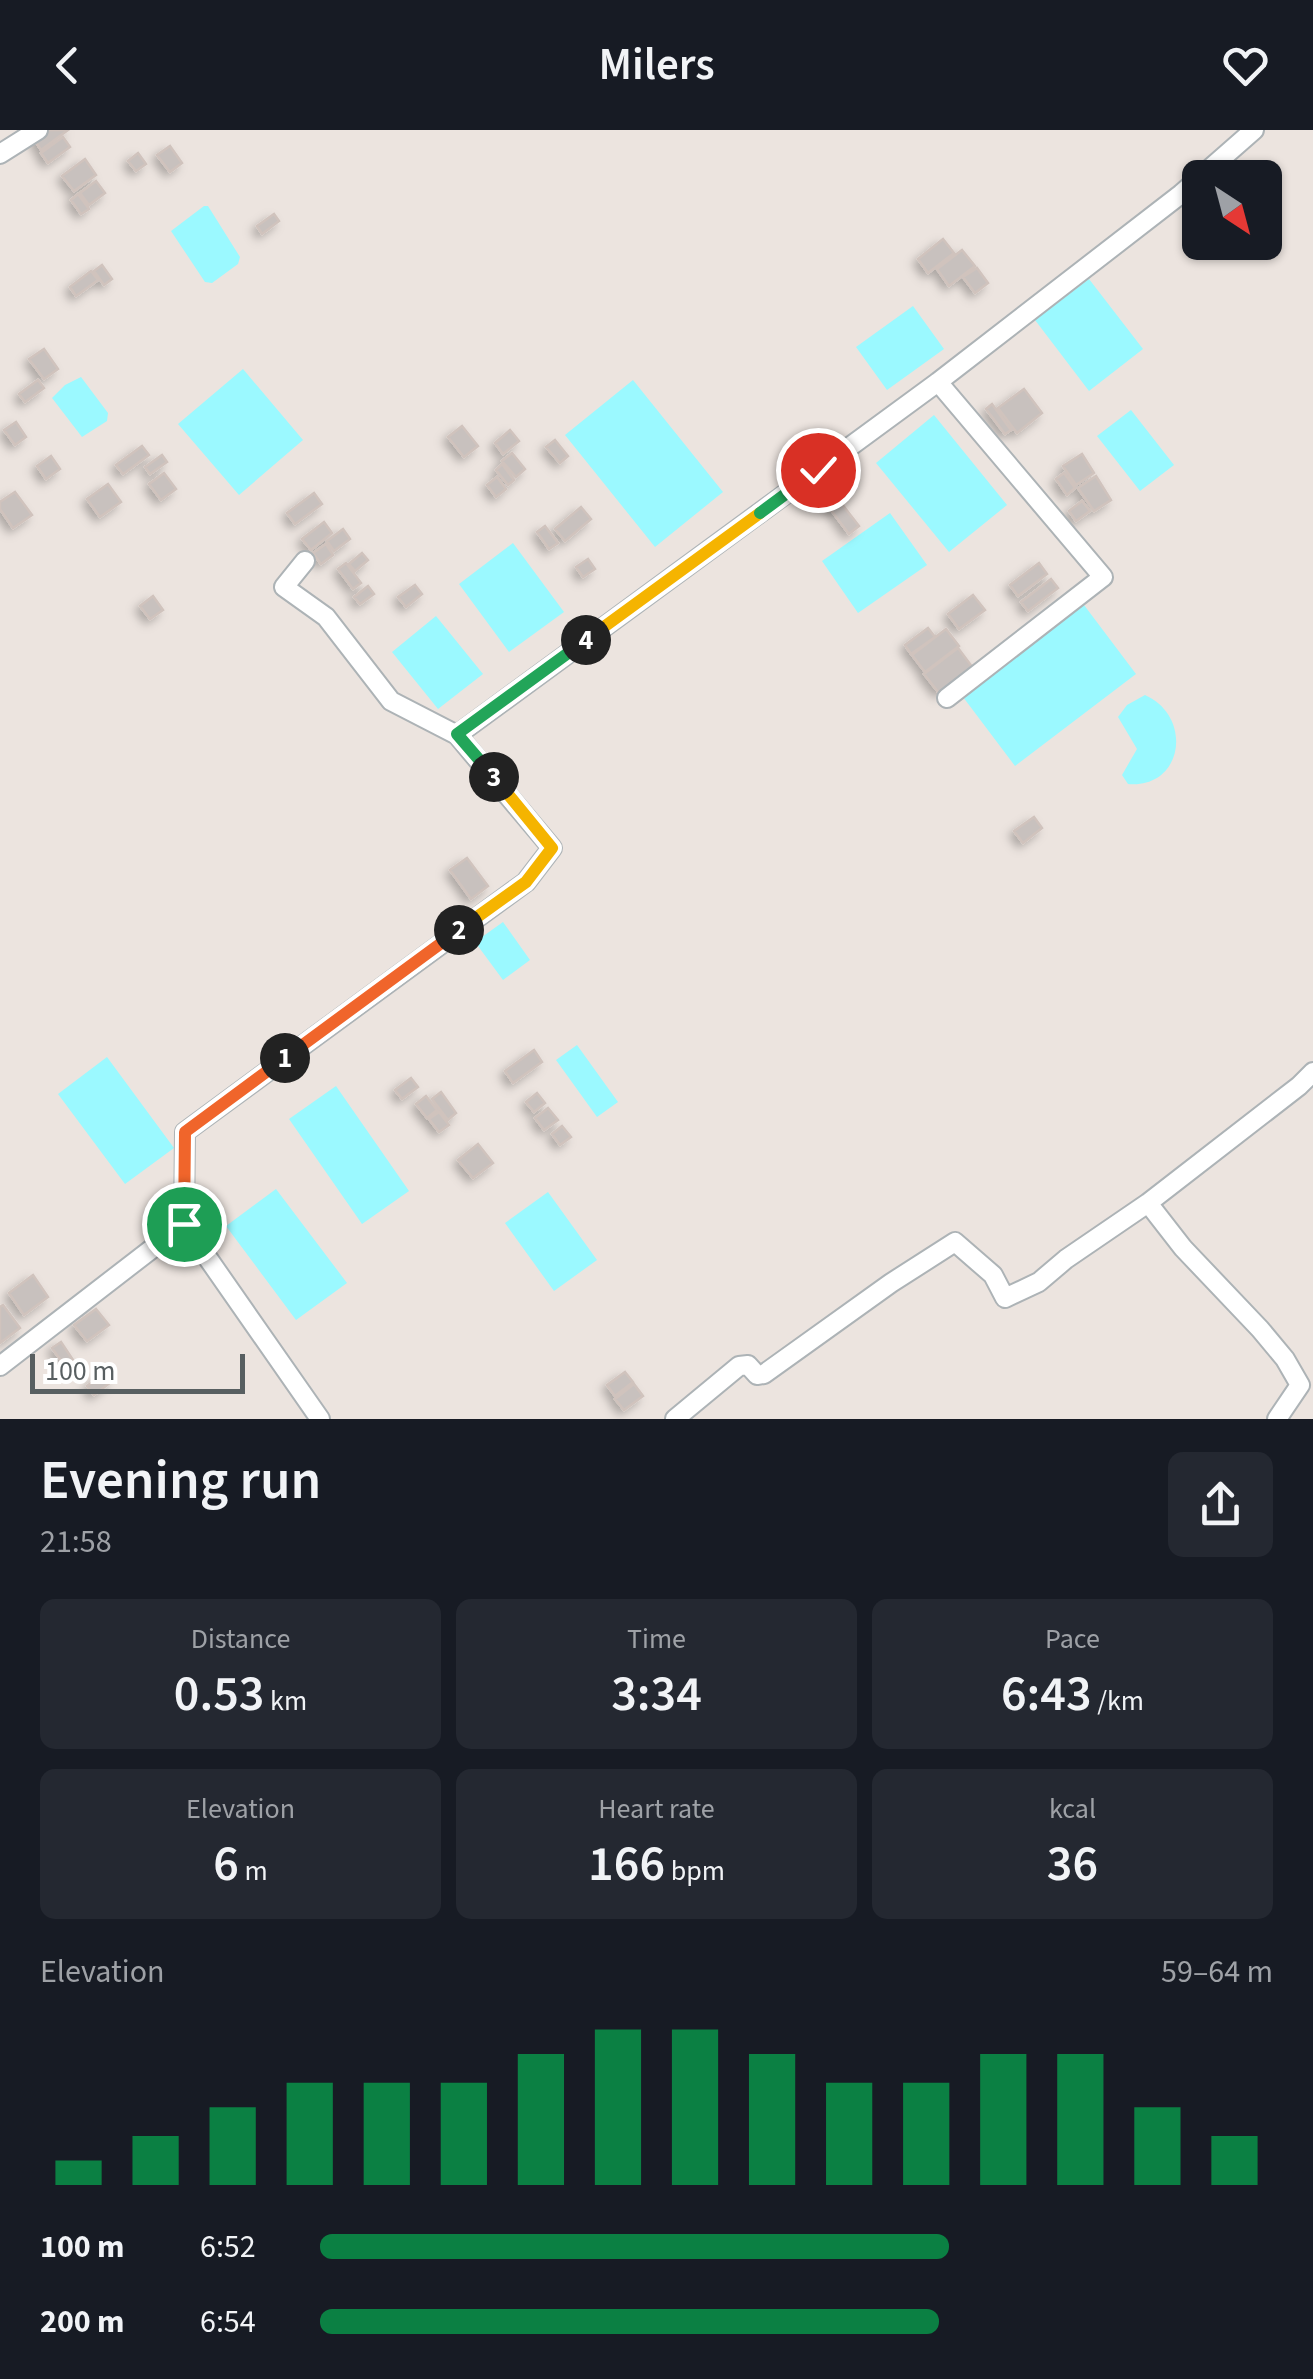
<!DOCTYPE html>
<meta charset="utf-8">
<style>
body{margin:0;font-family:"Source Sans 3",sans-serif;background:#242831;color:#f1f3f6;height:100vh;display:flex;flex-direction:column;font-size:38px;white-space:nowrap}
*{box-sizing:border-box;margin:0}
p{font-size:32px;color:#9ea1a6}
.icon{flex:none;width:55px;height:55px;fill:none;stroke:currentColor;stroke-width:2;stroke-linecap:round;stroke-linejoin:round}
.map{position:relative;height:1289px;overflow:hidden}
.panel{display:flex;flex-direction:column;background:#171b24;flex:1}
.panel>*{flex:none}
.needle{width:65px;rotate:144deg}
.buttons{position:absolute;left:1182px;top:30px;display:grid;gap:20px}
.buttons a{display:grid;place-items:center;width:100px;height:100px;border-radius:15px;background:#171b24;box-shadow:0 2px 8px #0004;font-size:50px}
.scale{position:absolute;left:30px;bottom:25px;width:215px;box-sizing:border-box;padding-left:10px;border:5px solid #585f61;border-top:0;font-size:28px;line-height:35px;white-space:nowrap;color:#585f61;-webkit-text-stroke:8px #fff;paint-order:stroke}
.pin{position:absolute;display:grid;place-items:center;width:85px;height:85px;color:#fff;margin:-42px;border:5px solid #fff;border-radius:50%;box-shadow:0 2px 10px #0007}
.km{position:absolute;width:50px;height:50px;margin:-25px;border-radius:50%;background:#222;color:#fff;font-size:28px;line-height:50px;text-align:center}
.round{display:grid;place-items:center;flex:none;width:105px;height:105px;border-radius:15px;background:#242831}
.head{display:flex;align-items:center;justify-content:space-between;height:170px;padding:0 40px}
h1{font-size:55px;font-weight:600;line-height:75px}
.stats{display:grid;grid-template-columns:repeat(3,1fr);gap:15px;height:170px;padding:10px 40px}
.stats div{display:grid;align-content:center;border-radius:15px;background:#242831;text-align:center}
.stats b{font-size:50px;font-weight:600}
.stats small{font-size:28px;font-weight:400}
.stats p{font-size:28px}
.chart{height:280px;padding:20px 40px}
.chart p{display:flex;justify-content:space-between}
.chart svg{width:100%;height:180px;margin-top:10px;stroke:#0b8043;stroke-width:6}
ul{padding:0 40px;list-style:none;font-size:32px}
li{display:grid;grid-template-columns:160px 120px 1fr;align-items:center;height:75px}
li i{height:25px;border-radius:12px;background:#0b8043}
header{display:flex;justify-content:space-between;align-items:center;height:130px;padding:0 40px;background:#171b24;font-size:45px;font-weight:600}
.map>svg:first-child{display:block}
.water{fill:#9bf9ff}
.building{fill:#c8c1be;stroke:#d0c3bd;stroke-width:2.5;filter:url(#shadow)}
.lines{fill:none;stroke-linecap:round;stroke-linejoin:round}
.minor-casing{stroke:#adb3b6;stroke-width:22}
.minor{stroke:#fff;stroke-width:18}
.split-1-casing{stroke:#fff;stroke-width:20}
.split-2-casing{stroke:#fff;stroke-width:20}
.split-3-casing{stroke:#fff;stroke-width:20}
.split-4-casing{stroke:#fff;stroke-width:20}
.split-5-casing{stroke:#fff;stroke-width:20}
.split-6-casing{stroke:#fff;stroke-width:20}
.split-1{stroke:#f0652b;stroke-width:12}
.split-2{stroke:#f0652b;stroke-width:12}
.split-3{stroke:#f5b400;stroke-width:12}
.split-4{stroke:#22a559;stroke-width:12}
.split-5{stroke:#f5b400;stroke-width:12}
.split-6{stroke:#22a559;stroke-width:12}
</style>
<header><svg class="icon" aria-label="back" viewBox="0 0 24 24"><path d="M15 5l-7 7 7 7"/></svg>Milers<svg class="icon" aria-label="heart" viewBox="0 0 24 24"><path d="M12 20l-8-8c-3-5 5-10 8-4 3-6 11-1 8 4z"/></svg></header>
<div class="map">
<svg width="1313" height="1289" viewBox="0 0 1313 1289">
<defs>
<filter id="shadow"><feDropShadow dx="-4.5" dy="4.5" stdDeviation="5" flood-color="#0004"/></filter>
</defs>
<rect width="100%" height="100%" fill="#ece4df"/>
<path class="water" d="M204,76H208L240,127L238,134L212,153L205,152L171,101Z
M1089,149L1143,219L1089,261L1035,190Z
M913,176L944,219L887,260L856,217Z
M243,239L303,310L239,365L178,294Z
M81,247L108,283L107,291L82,307L52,268L65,255Z
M633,250L723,362L655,417L565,305Z
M1131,280L1174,335L1140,361L1097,306Z
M934,285L1007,375L949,422L876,333Z
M890,383L927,435L858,483L822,431Z
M513,413L564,482L509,522L459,454Z
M1084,475L1136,544L1015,636L963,567Z
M436,486L483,544L438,579L392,522Z
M1145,565C1194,587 1183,659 1128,654L1122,645L1137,619L1118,587L1127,575Z
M503,792L530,830L503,850L475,812Z
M577,915L618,972L597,987L556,930Z
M107,927L174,1018L125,1054L58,964Z
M336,956L409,1061L362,1094L289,989Z
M276,1059L347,1153L296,1190L226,1096Z
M548,1062L597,1130L554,1161L505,1093Z"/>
<path class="building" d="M45,0H68L41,20L33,8Z
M63,7L70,17L48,33L41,23Z
M170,16L182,33L170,42L157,25Z
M138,23L146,34L136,41L128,31Z
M85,29L96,45L74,61L62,46Z
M96,51L105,63L89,75L80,63Z
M78,64L89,79L81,84L71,70Z
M274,84L279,91L262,104L257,96Z
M943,109L954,123L928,143L918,129Z
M962,120L975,136L949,156L937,139Z
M102,135L112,149L104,155L94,141Z
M977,138L988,153L975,163L963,147Z
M91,141L98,150L76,166L70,157Z
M44,219L58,239L44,249L29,229Z
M38,250L44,258L25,272L19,264Z
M1024,259L1042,283L1017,303L998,278Z
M992,274L1011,300L1005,304L986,279Z
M16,292L26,307L15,315L4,300Z
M462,296L478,316L464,327L448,307Z
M510,300L519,311L503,324L495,313Z
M555,310L568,326L560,333L546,317Z
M142,316L149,325L123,344L116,335Z
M512,323L525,339L516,347L502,331Z
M1082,324L1094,343L1076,355L1063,336Z
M162,325L167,332L150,344L145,337Z
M51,326L60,339L46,349L37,336Z
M502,334L514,350L508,355L496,340Z
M164,343L176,359L161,370L149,354Z
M1064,343L1075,358L1067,365L1056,349Z
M1096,346L1111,370L1094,381L1078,358Z
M497,347L506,359L496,367L487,355Z
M108,354L121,372L100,387L87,369Z
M15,362L32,385L13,398L0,379V372Z
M314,363L322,374L295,394L287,383Z
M838,369L859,396L849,404L828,376Z
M1082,371L1090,381L1076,391L1069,381Z
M581,377L591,389L565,411L555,399Z
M324,392L332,403L311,420L302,409Z
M545,396L558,413L549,419L537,402Z
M343,399L350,409L334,421L327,411Z
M326,414L333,425L321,434L313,423Z
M362,423L368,430L355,441L349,434Z
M588,429L595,439L583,447L576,437Z
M346,433L361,453L353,459L338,439Z
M1039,433L1047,444L1018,466L1010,455Z
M1051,449L1058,458L1028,481L1021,472Z
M415,455L422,464L406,477L398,467Z
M368,456L374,464L360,474L354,467Z
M973,465L985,480L959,499L948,484Z
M153,466L163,480L150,489L140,476Z
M928,498L935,507L911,524L905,515Z
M946,499L959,516L925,542L912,525Z
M958,518L973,538L939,563L924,544Z
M1034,687L1042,698L1023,713L1014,701Z
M467,728L488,756L471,769L450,740Z
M534,920L542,932L513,953L505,941Z
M411,948L418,957L402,969L395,960Z
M441,962L456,983L448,990L432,969Z
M537,963L545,973L534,982L526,972Z
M426,966L437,980L427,988L416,974Z
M548,978L558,990L544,1000L535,988Z
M439,982L449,995L439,1002L429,989Z
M562,996L571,1007L560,1015L552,1004Z
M478,1014L493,1033L473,1048L458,1030Z
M33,1145L48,1167L24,1185L9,1163Z
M3,1175L20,1198L0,1213V1177Z
M96,1179L109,1195L87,1211L74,1195Z
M61,1212L73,1230L65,1236L52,1218Z
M625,1242L633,1252L615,1266L607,1255Z
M105,1243L111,1252L94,1265L87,1256Z
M634,1254L643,1266L624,1280L615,1269Z"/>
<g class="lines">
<g class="minor-casing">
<path id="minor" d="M0,24L38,0
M938,252L1103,447L947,568
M457,605L938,252L1181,64L1254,0
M1148,1073L1299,956L1313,942
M184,1094L185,1002L526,752L552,718L457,605L391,571L326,487L284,457L305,431
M0,1236L184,1094L320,1289
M675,1289L739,1236L748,1235L757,1245L764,1244L891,1153L955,1112L993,1145L1005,1168L1039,1152L1066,1129L1148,1073L1183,1118L1260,1199L1285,1229L1300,1255L1277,1289"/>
</g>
<use href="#minor" class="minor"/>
</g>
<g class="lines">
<g class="split-1-casing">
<path id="split-1" d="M184,1094L185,1002L285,928"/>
</g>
<g class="split-2-casing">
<path id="split-2" d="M285,928L459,800"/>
</g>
<g class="split-3-casing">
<path id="split-3" d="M459,800L526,752L552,718L494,647"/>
</g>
<g class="split-4-casing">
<path id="split-4" d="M494,647L457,604L586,510"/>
</g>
<g class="split-5-casing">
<path id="split-5" d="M586,510L760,383"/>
</g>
<g class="split-6-casing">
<path id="split-6" d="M760,383L818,340"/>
</g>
<use href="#split-1" class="split-1"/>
<use href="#split-2" class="split-2"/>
<use href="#split-3" class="split-3"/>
<use href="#split-4" class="split-4"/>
<use href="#split-5" class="split-5"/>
<use href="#split-6" class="split-6"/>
</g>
</svg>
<div class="buttons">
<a><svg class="needle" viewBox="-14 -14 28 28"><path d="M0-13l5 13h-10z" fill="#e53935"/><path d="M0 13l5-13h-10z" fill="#9ea1a6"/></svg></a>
</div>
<div class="scale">100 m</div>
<div class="pin" style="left:184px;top:1094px;background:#1e9e55"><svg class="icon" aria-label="arrive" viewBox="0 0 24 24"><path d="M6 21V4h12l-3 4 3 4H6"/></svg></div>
<div class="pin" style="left:818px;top:340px;background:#d93025"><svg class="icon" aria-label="check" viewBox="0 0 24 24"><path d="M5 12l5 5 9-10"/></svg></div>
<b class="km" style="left:285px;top:928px">1</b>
<b class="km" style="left:459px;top:800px">2</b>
<b class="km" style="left:494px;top:647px">3</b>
<b class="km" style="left:586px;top:510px">4</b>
</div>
<section class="panel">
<div class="head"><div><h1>Evening run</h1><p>21:58</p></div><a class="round"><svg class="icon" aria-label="share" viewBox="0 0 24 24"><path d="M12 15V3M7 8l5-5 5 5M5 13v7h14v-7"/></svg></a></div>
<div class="stats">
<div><p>Distance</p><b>0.53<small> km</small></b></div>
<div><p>Time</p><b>3:34</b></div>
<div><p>Pace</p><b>6:43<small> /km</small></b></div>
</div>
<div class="stats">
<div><p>Elevation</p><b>6<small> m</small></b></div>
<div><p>Heart rate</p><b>166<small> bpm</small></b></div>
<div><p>kcal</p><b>36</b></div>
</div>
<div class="chart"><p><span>Elevation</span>59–64 m</p>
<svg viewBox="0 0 160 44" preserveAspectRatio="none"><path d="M5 44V38M15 44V32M25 44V25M35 44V19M45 44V19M55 44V19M65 44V12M75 44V6M85 44V6M95 44V12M105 44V19M115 44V19M125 44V12M135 44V12M145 44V25M155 44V32"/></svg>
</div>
<ul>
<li><b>100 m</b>6:52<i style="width:66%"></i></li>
<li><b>200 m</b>6:54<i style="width:65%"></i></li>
</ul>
</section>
